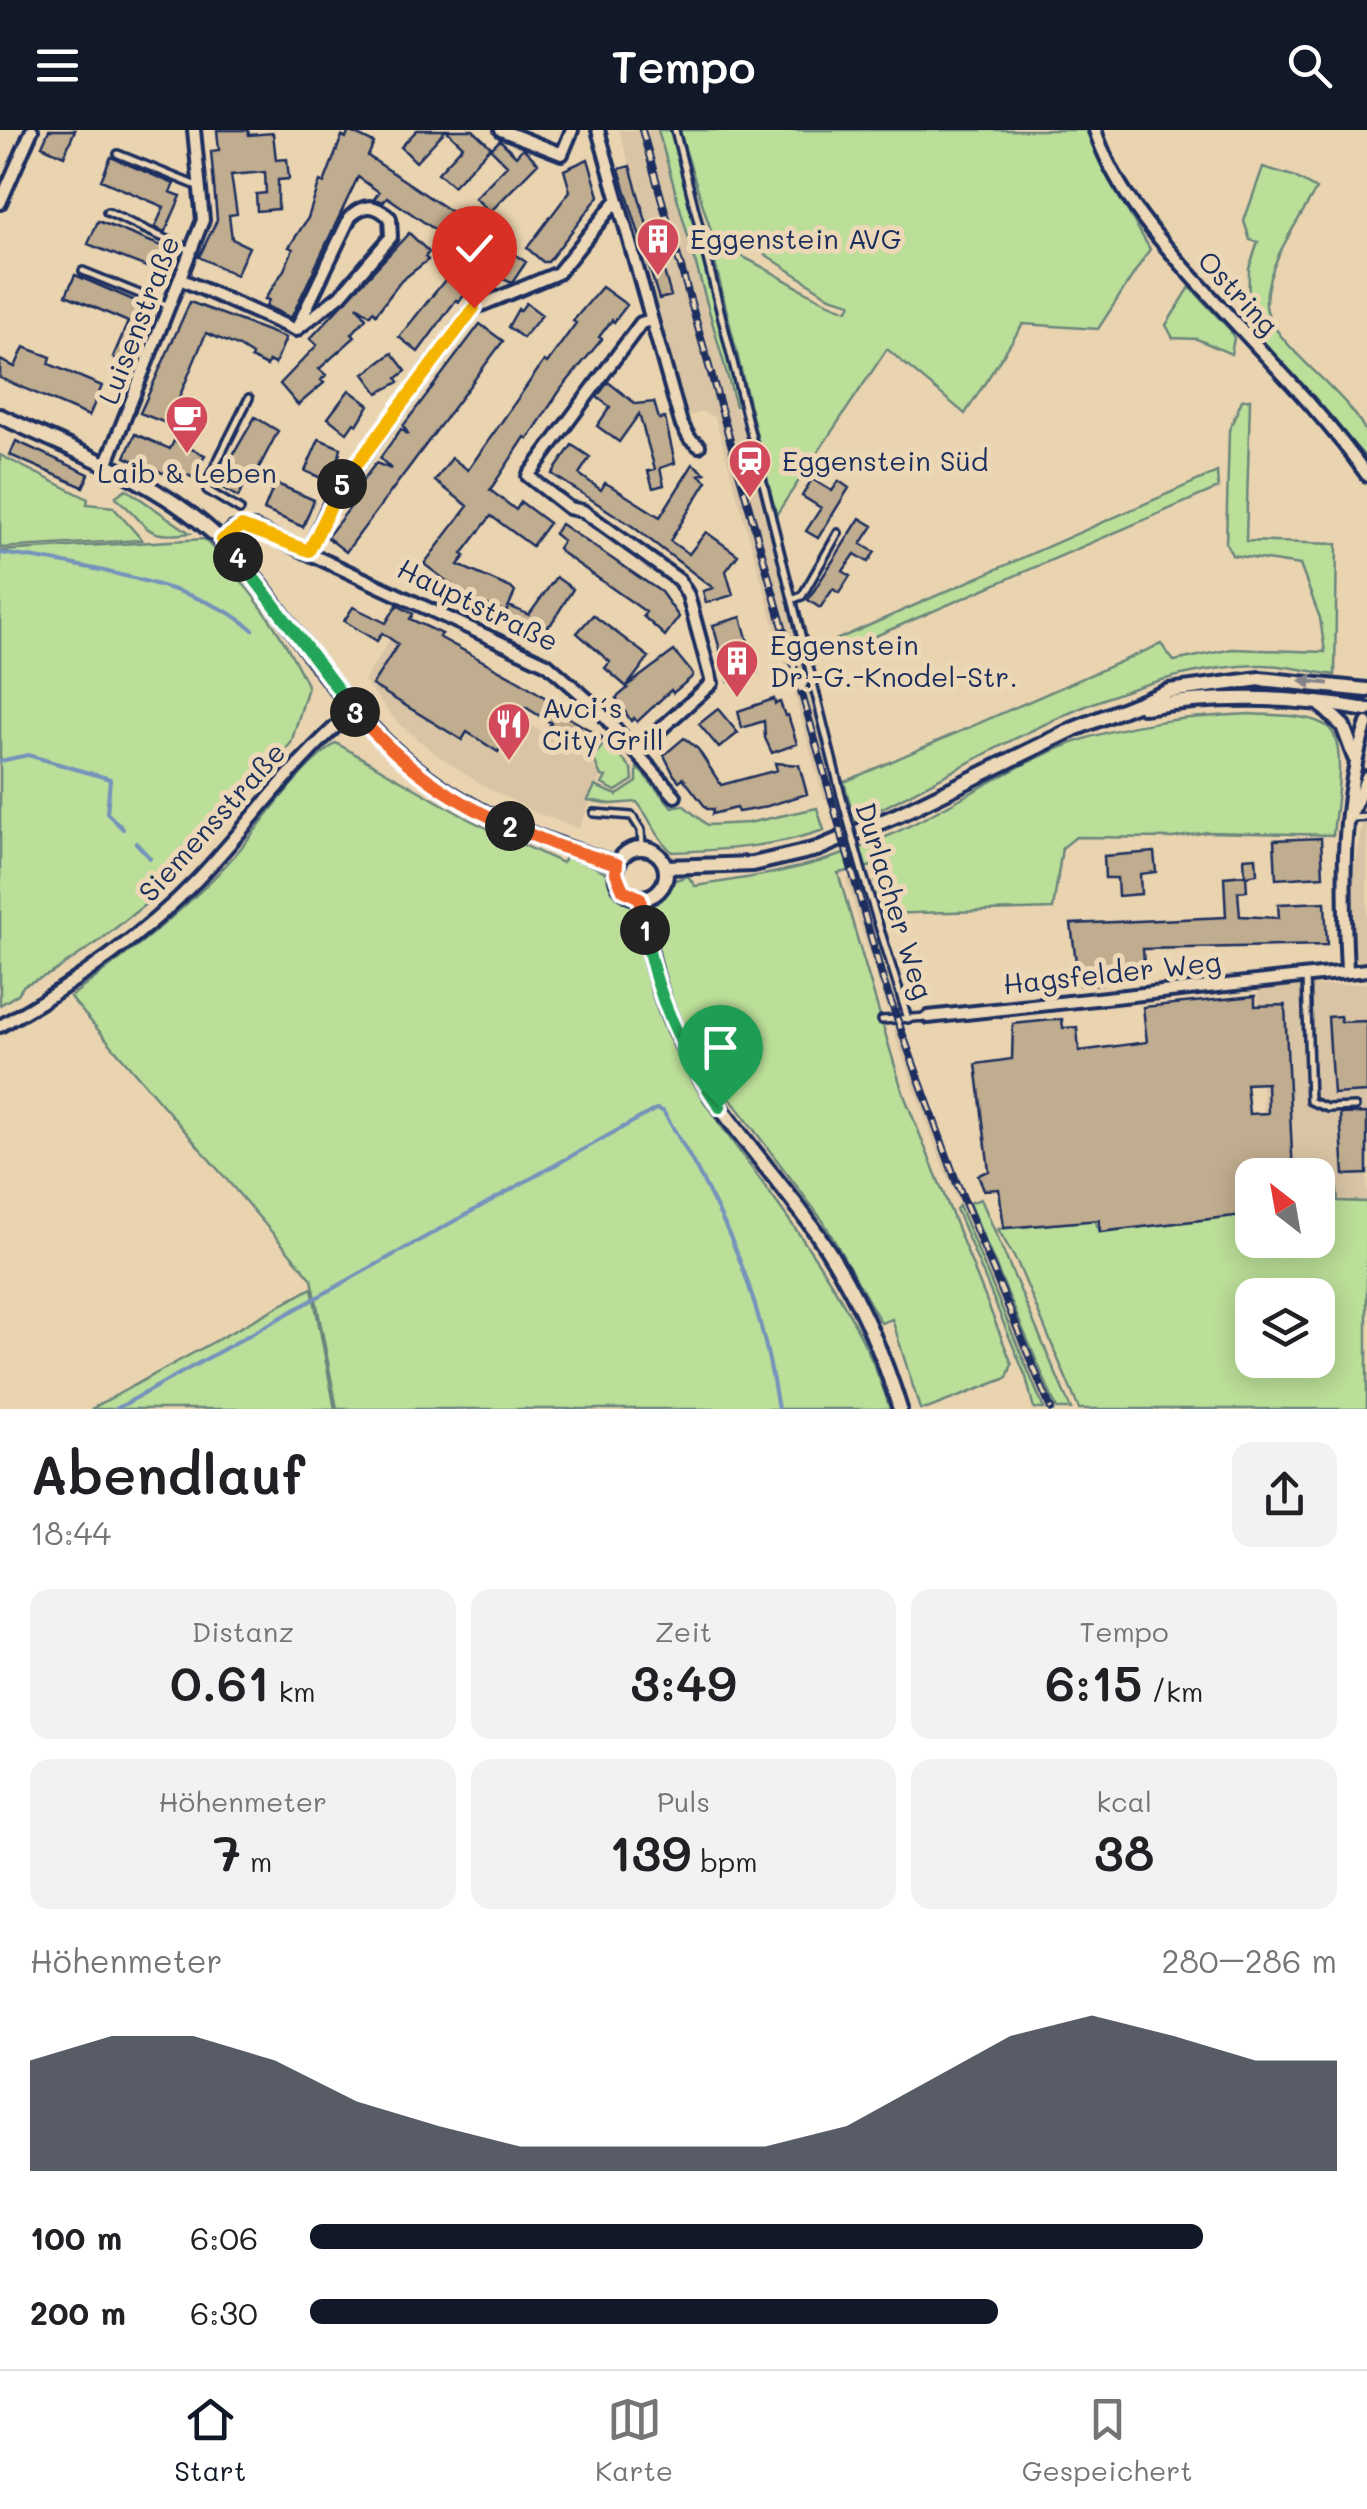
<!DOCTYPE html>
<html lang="de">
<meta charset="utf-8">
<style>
body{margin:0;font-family:Mali,sans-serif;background:#f2f2f2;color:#202124;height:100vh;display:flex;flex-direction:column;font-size:38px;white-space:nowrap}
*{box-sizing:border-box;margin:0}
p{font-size:32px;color:#757577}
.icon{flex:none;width:55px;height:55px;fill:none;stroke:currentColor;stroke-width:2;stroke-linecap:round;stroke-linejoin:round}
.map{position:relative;height:1279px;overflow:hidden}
.details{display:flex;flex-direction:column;background:#fff;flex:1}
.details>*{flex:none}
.needle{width:65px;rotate:329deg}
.buttons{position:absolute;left:1235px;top:1028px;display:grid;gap:20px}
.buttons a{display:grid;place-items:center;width:100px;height:100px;border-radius:20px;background:#fff;box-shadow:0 5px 25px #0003;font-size:50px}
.pin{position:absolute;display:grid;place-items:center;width:85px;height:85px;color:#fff;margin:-102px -42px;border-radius:50% 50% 50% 0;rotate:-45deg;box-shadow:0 0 10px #0007}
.pin .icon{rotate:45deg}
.km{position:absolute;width:50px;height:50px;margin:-25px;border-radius:50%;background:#222;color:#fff;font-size:28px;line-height:50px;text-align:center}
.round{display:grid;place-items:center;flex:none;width:105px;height:105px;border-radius:20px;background:#f2f2f2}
.head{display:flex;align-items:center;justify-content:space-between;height:170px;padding:0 30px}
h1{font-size:55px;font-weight:600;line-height:75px}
.stats{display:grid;grid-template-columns:repeat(3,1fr);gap:15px;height:170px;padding:10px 30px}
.stats div{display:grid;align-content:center;border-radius:20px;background:#f2f2f2;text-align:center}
.stats b{font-size:50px;font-weight:600}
.stats small{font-size:28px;font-weight:400}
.stats p{font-size:28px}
.chart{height:280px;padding:20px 30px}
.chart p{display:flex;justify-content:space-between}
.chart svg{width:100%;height:180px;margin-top:10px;fill:#111827;opacity:.7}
ul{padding:0 30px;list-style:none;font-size:32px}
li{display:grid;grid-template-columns:160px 120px 1fr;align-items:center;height:75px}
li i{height:25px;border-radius:12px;background:#111827}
header{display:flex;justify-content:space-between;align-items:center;height:130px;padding:0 30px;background:#111827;color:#fff;font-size:45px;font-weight:600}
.tabs{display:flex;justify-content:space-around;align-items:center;height:140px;border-top:2px solid #e0e0e0;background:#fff;font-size:28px;color:#757577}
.tabs a{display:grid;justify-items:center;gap:5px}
.tabs .on{color:#111827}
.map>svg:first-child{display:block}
.built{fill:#d9c5a5}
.green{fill:#bbde98;stroke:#6b867b;stroke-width:2.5;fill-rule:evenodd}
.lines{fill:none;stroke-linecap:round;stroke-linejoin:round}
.stream{stroke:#7493bb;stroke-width:4}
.building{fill:#c0ac8e;stroke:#1b2f5e;stroke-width:2.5;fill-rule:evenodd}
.service-casing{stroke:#1b2f5e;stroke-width:12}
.minor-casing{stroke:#1b2f5e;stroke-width:18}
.tertiary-casing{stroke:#1b2f5e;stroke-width:20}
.service{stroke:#ecd7b6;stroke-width:5}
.minor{stroke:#ecd7b6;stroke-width:10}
.tertiary{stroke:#ecd7b6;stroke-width:12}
.rail-casing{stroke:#1b2f5e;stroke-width:8}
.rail{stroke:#ecd7b6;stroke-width:4;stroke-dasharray:11;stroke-linecap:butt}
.service-bridge-casing{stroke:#1b2f5e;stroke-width:12;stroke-linecap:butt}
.service-bridge{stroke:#ecd7b6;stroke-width:5}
.oneway{fill:#84838a}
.split-1-casing{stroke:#fff;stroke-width:20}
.split-2-casing{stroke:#fff;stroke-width:20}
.split-3-casing{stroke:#fff;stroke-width:20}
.split-4-casing{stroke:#fff;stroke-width:20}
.split-5-casing{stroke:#fff;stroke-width:20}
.split-6-casing{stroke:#fff;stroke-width:20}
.split-1{stroke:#22a559;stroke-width:12}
.split-2{stroke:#f0652b;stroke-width:12}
.split-3{stroke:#f0652b;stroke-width:12}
.split-4{stroke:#22a559;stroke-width:12}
.split-5{stroke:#f5b400;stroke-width:12}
.split-6{stroke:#f5b400;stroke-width:12}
.labels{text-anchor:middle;stroke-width:10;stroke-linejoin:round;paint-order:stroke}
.poi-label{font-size:28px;fill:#1b2f5e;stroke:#ecd7b6;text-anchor:start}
.street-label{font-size:28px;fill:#1b2f5e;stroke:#ecd7b6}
</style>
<header><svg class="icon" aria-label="menu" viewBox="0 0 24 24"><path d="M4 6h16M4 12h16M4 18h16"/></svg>Tempo<svg class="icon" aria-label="search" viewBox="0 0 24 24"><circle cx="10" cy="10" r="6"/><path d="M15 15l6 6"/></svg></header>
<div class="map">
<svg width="1367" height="1279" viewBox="0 0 1367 1279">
<rect width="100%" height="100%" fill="#ead4b0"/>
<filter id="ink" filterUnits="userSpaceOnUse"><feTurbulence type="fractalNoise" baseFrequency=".01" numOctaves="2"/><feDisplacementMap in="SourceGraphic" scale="20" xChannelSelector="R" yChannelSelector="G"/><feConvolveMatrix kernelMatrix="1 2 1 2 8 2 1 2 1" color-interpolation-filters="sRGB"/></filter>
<g filter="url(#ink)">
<path class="built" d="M619,0H657L787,455L838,666L824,669L715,288L702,282L687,287L643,121L654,117Z
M390,509L586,629L593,627L601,646L579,699L534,682L482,655L433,622L398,593L364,551Z
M1367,675V834H1359L1354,828L1350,752Z
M857,746L897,877L886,879L846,749Z
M1367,853V1072H1338L1336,1050L1318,1051V1045H1266L1258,859Z
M903,897L969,1073L1057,1279H1044L938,1024L893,900Z"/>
<path class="green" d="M658,0H671L742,274L736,276Z
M679,0H1086L1106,44L1150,119L1098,199L1023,194L965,284L887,219L776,385L712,120L721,117C768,135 803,166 848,180L851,173L830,167L754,117L711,101Z
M1263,37L1293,46L1316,59C1298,93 1267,132 1266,172C1264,211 1355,265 1367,306C1367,312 1367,323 1367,329L1248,196L1249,138L1258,112L1250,110L1244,91Z
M1190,157L1230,200L1234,208L1231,224L1197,209L1173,208L1166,195Z
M1250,269L1246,411L1337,414L1335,545C1311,542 1284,534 1259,535C1113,539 982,630 855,692L844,652L1161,514L1174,531L1232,519L1325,522L1320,488L1300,435L1232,425L1226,413L1229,300L1242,270Z
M0,325L88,369L87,374L113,377L142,410L0,418Z
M1217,342L1218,358L841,521L836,510Z
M126,359L190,403C140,410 151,395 117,369L116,366Z
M204,409C247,453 282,501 308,557L291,613L167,757L98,812L52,843L24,855L18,864L0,875V421Z
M1250,584C1272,586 1309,583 1328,597C1348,613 1335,681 1333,705L1207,702L1173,708L1076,707L1062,718L1053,779L881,784L873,736L838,743L902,960L1012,1234L1007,1248L927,1279H920L892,1189L881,1193L823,1091L723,959L703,970C772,1071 853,1160 890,1279H337L312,1149L70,867C127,824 186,781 234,726C268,687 293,644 336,613L470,690L562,733L566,726C602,738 625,746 635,787L648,785V775L675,750L688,746L695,756C751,748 805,739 858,719C931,691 997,642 1070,614C1128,592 1188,587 1250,584Z
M611,606L621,618L617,622L632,640L633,650L616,661L602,654L606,647L601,646L593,627Z
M637,637L672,677L683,675L707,695L748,693L817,678L824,700C774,717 724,720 672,722C656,708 651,689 637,672L611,674L588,670L595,656L617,665L637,652Z
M1336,1050L1338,1071L1367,1072V1279H1079L1018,1134L998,1099L1095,1090L1100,1102L1252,1084V1110H1318V1051ZM1252,1165H1318V1230H1252Z
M981,1069L1071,1279H1057L969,1073Z
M959,1076L1044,1279H1034L1026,1247L956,1079Z
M312,1158L335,1279H91Z"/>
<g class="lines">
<path class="stream" d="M0,423C64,431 207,456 253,500
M0,631L28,625L110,649L107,683L123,699
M136,713L150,728
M116,1279L656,979L663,981C726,1085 759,1157 778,1279"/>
</g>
<path class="building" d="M49,0H75L64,26L42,16Z
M217,0H248L249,5L273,3L276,30L287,29L289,49L278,50V79L257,81L256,64L266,63L265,42L231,45L237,84L229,85L232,109L249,117L236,145L199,127L217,90L211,21L219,20Z
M417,0H473L491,17L453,56L438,43L463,16L446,0L416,32L401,17Z
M349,1L374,13L368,26L526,132L512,153L491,144L484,132L464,119L452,137L445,132L456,114L387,67L383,72L374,69L379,62L358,47L291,188L266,176L269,170L265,169L284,140L293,119L289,117L308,88L320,51L324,53L342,6L346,8Z
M500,10L516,26L523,18L538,33L490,82L475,68L507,35L491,19Z
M111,27L174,54L170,62L181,66L165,102L155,97L164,77L101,50Z
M588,29L599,66L548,132H543L527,118L570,61L564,40Z
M630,36L649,102L657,99L662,115L658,120L671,166L659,169L619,39Z
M98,91L174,121L164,144L88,114Z
M409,103L429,122L425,127L428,130L401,151L376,184L373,181L370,185L357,176L366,188L352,204L355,207L319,239L326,245L321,250L324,253L298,275L280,254L317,215L310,209Z
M454,139L470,151L462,162L465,164L459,172L456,170L418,222L399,207Z
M75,145L147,176L123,232L113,227L128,192L66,165Z
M602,157L627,175L614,192L612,190L599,207L602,209L561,259L528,309L525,307L490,360L516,380L521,372L549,393L532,416L491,386L462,424L465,426L458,435L511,458L515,462L506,482L451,462L453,456L424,434L468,376L435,351L452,328L468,340L544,231L547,233L576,193L573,191Z
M190,172L286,208L275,234L269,231L267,236L251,228L252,225L238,216L206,203L168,294L140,283Z
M526,173L542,185L523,208L508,197L518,179L520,181Z
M480,194L503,211L346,422L327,407L359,366L354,362L376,333L391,339L380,328L401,299L409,305L403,296Z
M24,217L51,227L49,234L102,256L89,286L0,248V230L15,237Z
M392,223L406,241L397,248L399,252L378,263L364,244Z
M608,252L636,274L654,272L659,289L665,288L675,333L660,338L664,355L653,358L648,341L655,339L639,284L619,312L597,296L610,277L597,267Z
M349,260L369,275L357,295L354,293L347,303L328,288Z
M255,287L278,301L254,347L250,345L238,367L216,354Z
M135,304L170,319L174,311L205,325L194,348L173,339L170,346L125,327Z
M319,309L341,318L336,341L331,339L326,350L305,341Z
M16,311L89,344L83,357L10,325Z
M572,315L590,327L579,344L601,360L605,353L611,356L660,387L693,334L705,343L699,345L707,351L670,411L689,424L706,402L738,425L726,441L733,465L706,473L703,461L713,458L632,396L552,344Z
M812,349L832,361L839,351L849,358L818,408L806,401L821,378L802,366Z
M275,353L314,370L303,397L264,380Z
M860,388L873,396L861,414L875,422L868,432L855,424L843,441L850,446L839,463L833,459L820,478L808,470Z
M561,394L661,462L679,487L665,506L643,486L646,482L561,422L558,418L563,411L554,404Z
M556,447L573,459L551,494L546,497L535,489L529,498L504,487L509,476L529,485Z
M397,475L413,484L410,489L442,504L439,507L521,552L552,572L549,576L603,608L587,622L548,599L551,593L525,577L498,622L467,602L462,610L372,555L398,514L382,503L377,511L344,491L353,477L386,493Z
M593,485L649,527L627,556L674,521L693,544L691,548L673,563L671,560L637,592L634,588L631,591L616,568L628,558L605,538L610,532L577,503Z
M741,487L757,543L729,552L713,495Z
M774,569L775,574L780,572L785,586L788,585L797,614L772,623L765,608L764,591L742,598L738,581Z
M718,579L738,603L719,618L699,594Z
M684,608L698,619L721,655L777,640L775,633L799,635L807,664L761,678L738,682L736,678L712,684L713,679H707L683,648L679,651L674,645L664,625Z
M1321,708L1323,746L1276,749L1274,710Z
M1154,722L1156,742L1140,744L1141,764L1118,766L1117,748H1105L1104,726Z
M1256,727L1257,744L1246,746L1247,761L1238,762L1240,786L1279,788L1278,774L1325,772L1327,815L1143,819L1145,848L1102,850V854L1079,855L1071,794L1226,787L1224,747L1245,745L1244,728Z
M1255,866V876L1285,875L1293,1045H1252V1084L1100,1102L1099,1090L1004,1098L999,1059L984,1060L978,1045L989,1041L976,934L1012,929L1013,894L1062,889L1063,898L1077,897L1079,921L1147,912L1143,877ZM1267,953L1268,983L1249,984L1246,954Z
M1340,886L1341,892L1367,891V962L1333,964L1328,887Z
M1367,983V1044L1344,1045L1340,984Z"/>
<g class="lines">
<g class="service-casing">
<path id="service" d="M675,0L841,665
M118,24L197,56
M107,82L190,120
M83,141L169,176
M240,380L207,360V352L249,268
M794,469L802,466L838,403
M594,683L632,686L641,700L642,717
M1353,688L1367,687
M863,745L908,889
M1306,847L1310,971L1327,978L1355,977
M882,890L928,887"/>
</g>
<g class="minor-casing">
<path id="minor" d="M501,0L562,24L572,0
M598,0L681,293L690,309L699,316
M1095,0C1117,67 1167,119 1214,170C1266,227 1322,282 1367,345
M0,73L32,0
M180,149L296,200L341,165L391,107L390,88C376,74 364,73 350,87L296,200
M106,335L203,90L194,0
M222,410L233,399L254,398L547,534L595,576L675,666
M309,421L333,367L474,178L558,143L617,70
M636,621L712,553L688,465L679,450L583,381L569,378L528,346L641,193L651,190
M1350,687L1367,647
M1347,841C1343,756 1340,673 1367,593
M928,887L1367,840
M0,896C71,856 140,809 197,750C252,692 292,633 354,580"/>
</g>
<g class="tertiary-casing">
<path id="tertiary" d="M0,286C72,320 152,348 212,402C256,441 285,491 320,538C407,652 482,693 617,734
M1320,574L1343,596L1355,628
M1144,577C1219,565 1292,566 1367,580
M616 743a25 25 0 1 1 50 0a25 25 0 1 1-50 0Z
M666,737L753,734L817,719L900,684L1074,599L1169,561L1260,549L1367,560
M640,768C648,819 658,868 682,914C713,978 764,1031 806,1088C849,1147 879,1210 900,1279"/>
</g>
<use href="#service" class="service"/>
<use href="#minor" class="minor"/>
<use href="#tertiary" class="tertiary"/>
<g class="rail-casing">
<path id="rail" d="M642,0L883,850L956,1051L1051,1279"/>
</g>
<use href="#rail" class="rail"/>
<g class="service-bridge-casing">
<path id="service-bridge" d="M841,665L863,745"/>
</g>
<use href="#service-bridge" class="service-bridge"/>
</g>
<defs><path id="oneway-solid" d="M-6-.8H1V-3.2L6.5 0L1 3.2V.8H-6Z" transform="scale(2.5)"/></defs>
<use class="oneway" href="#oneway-solid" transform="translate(1314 552) rotate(-174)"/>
</g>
<g class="lines" filter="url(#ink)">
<g class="split-1-casing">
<path id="split-1" d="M645,800C655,865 683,923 720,977"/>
</g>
<g class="split-2-casing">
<path id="split-2" d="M510,696L558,716L617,734L616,743L623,760L640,768L645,800"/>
</g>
<g class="split-3-casing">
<path id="split-3" d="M355,582C399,632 448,670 510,696"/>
</g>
<g class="split-4-casing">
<path id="split-4" d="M238,427L355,582"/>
</g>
<g class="split-5-casing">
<path id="split-5" d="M238,427L222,410L242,396L309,421L342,354"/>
</g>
<g class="split-6-casing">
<path id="split-6" d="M342,354L474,178"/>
</g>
<use href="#split-1" class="split-1"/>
<use href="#split-2" class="split-2"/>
<use href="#split-3" class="split-3"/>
<use href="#split-4" class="split-4"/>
<use href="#split-5" class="split-5"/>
<use href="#split-6" class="split-6"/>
</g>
<defs>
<g id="building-pin" transform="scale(2.25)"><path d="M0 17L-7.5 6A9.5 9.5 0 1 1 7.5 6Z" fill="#d1495b" stroke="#ecd7b6"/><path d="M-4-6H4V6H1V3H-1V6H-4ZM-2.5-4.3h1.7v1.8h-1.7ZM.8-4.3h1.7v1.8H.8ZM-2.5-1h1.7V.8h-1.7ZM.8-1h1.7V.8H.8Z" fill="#fff"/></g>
<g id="cafe-pin" transform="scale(2.25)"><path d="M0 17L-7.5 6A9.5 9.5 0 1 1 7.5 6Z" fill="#d1495b" stroke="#ecd7b6"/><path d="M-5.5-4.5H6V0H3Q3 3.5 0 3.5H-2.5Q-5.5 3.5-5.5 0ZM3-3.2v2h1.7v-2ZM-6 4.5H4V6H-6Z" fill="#fff"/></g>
<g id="station-pin" transform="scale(2.25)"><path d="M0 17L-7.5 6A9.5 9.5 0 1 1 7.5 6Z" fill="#d1495b" stroke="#ecd7b6"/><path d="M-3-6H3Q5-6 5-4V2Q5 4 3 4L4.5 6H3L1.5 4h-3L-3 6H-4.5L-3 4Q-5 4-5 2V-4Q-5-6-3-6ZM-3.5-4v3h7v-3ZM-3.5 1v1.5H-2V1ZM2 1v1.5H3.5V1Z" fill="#fff"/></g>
<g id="restaurant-pin" transform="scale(2.25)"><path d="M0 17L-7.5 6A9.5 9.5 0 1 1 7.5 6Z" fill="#d1495b" stroke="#ecd7b6"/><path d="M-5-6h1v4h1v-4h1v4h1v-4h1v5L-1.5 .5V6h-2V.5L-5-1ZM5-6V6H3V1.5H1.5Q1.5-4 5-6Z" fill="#fff"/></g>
</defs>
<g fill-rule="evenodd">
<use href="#building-pin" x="658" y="109"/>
<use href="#cafe-pin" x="187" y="287"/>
<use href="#station-pin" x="750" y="331"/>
<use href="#building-pin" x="737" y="531"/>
<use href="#restaurant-pin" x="509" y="594"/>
</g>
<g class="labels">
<g class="poi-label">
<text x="690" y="119">Eggenstein AVG</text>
<text x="782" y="341">Eggenstein Süd</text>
<text x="187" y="353" text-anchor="middle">Laib &amp; Leben</text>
<text x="770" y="525">Eggenstein<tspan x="770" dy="32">Dr.-G.-Knodel-Str.</tspan></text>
<text x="542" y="588">Avci´s<tspan x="542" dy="32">City Grill</tspan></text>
</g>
<g class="street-label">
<text transform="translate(1238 163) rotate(47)" y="10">Ostring</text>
<text transform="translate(139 190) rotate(-69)" y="10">Luisenstraße</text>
<text transform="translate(478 475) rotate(26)" y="10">Hauptstraße</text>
<text transform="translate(212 692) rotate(-48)" y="10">Siemensstraße</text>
<text transform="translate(894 771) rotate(73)" y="10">Durlacher Weg</text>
<text transform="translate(1112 843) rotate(-6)" y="10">Hagsfelder Weg</text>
</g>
</g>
</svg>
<div class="buttons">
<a><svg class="needle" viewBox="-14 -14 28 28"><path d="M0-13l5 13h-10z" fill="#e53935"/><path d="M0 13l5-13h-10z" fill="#757577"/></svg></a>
<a><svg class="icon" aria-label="layers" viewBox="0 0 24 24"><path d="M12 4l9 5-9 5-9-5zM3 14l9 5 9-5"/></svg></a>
</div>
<div class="pin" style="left:720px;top:977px;background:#1e9e55"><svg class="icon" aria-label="arrive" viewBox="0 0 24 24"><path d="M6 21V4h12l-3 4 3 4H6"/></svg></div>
<div class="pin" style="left:474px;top:178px;background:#d93025"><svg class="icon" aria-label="check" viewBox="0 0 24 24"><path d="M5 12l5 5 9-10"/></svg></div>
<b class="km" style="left:645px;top:800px">1</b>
<b class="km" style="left:510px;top:696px">2</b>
<b class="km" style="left:355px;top:582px">3</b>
<b class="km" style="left:238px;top:427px">4</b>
<b class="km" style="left:342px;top:354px">5</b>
</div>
<section class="details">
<div class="head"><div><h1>Abendlauf</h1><p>18:44</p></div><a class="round"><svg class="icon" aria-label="share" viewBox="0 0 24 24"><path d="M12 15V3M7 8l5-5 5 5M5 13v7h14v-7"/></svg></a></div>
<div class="stats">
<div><p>Distanz</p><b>0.61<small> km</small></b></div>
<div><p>Zeit</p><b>3:49</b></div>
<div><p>Tempo</p><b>6:15<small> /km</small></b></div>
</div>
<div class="stats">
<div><p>Höhenmeter</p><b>7<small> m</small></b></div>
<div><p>Puls</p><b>139<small> bpm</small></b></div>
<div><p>kcal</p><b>38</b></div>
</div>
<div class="chart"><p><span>Höhenmeter</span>280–286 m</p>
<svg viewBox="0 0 160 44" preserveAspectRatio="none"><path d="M0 44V17L10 11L20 11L30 17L40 27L50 33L60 38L70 38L80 38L90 38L100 33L110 22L120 11L130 6L140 11L150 17L160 17V44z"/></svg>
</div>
<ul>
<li><b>100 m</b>6:06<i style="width:87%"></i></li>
<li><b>200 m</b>6:30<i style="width:67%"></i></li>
</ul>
</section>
<nav class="tabs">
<a class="on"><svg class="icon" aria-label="home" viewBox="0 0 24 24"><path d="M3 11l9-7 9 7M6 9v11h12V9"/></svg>Start</a>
<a><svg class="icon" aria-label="map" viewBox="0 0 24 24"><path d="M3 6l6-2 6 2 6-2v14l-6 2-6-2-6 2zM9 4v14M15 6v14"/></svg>Karte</a>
<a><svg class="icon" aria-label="saved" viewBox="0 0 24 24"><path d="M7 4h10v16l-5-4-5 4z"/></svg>Gespeichert</a>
</nav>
